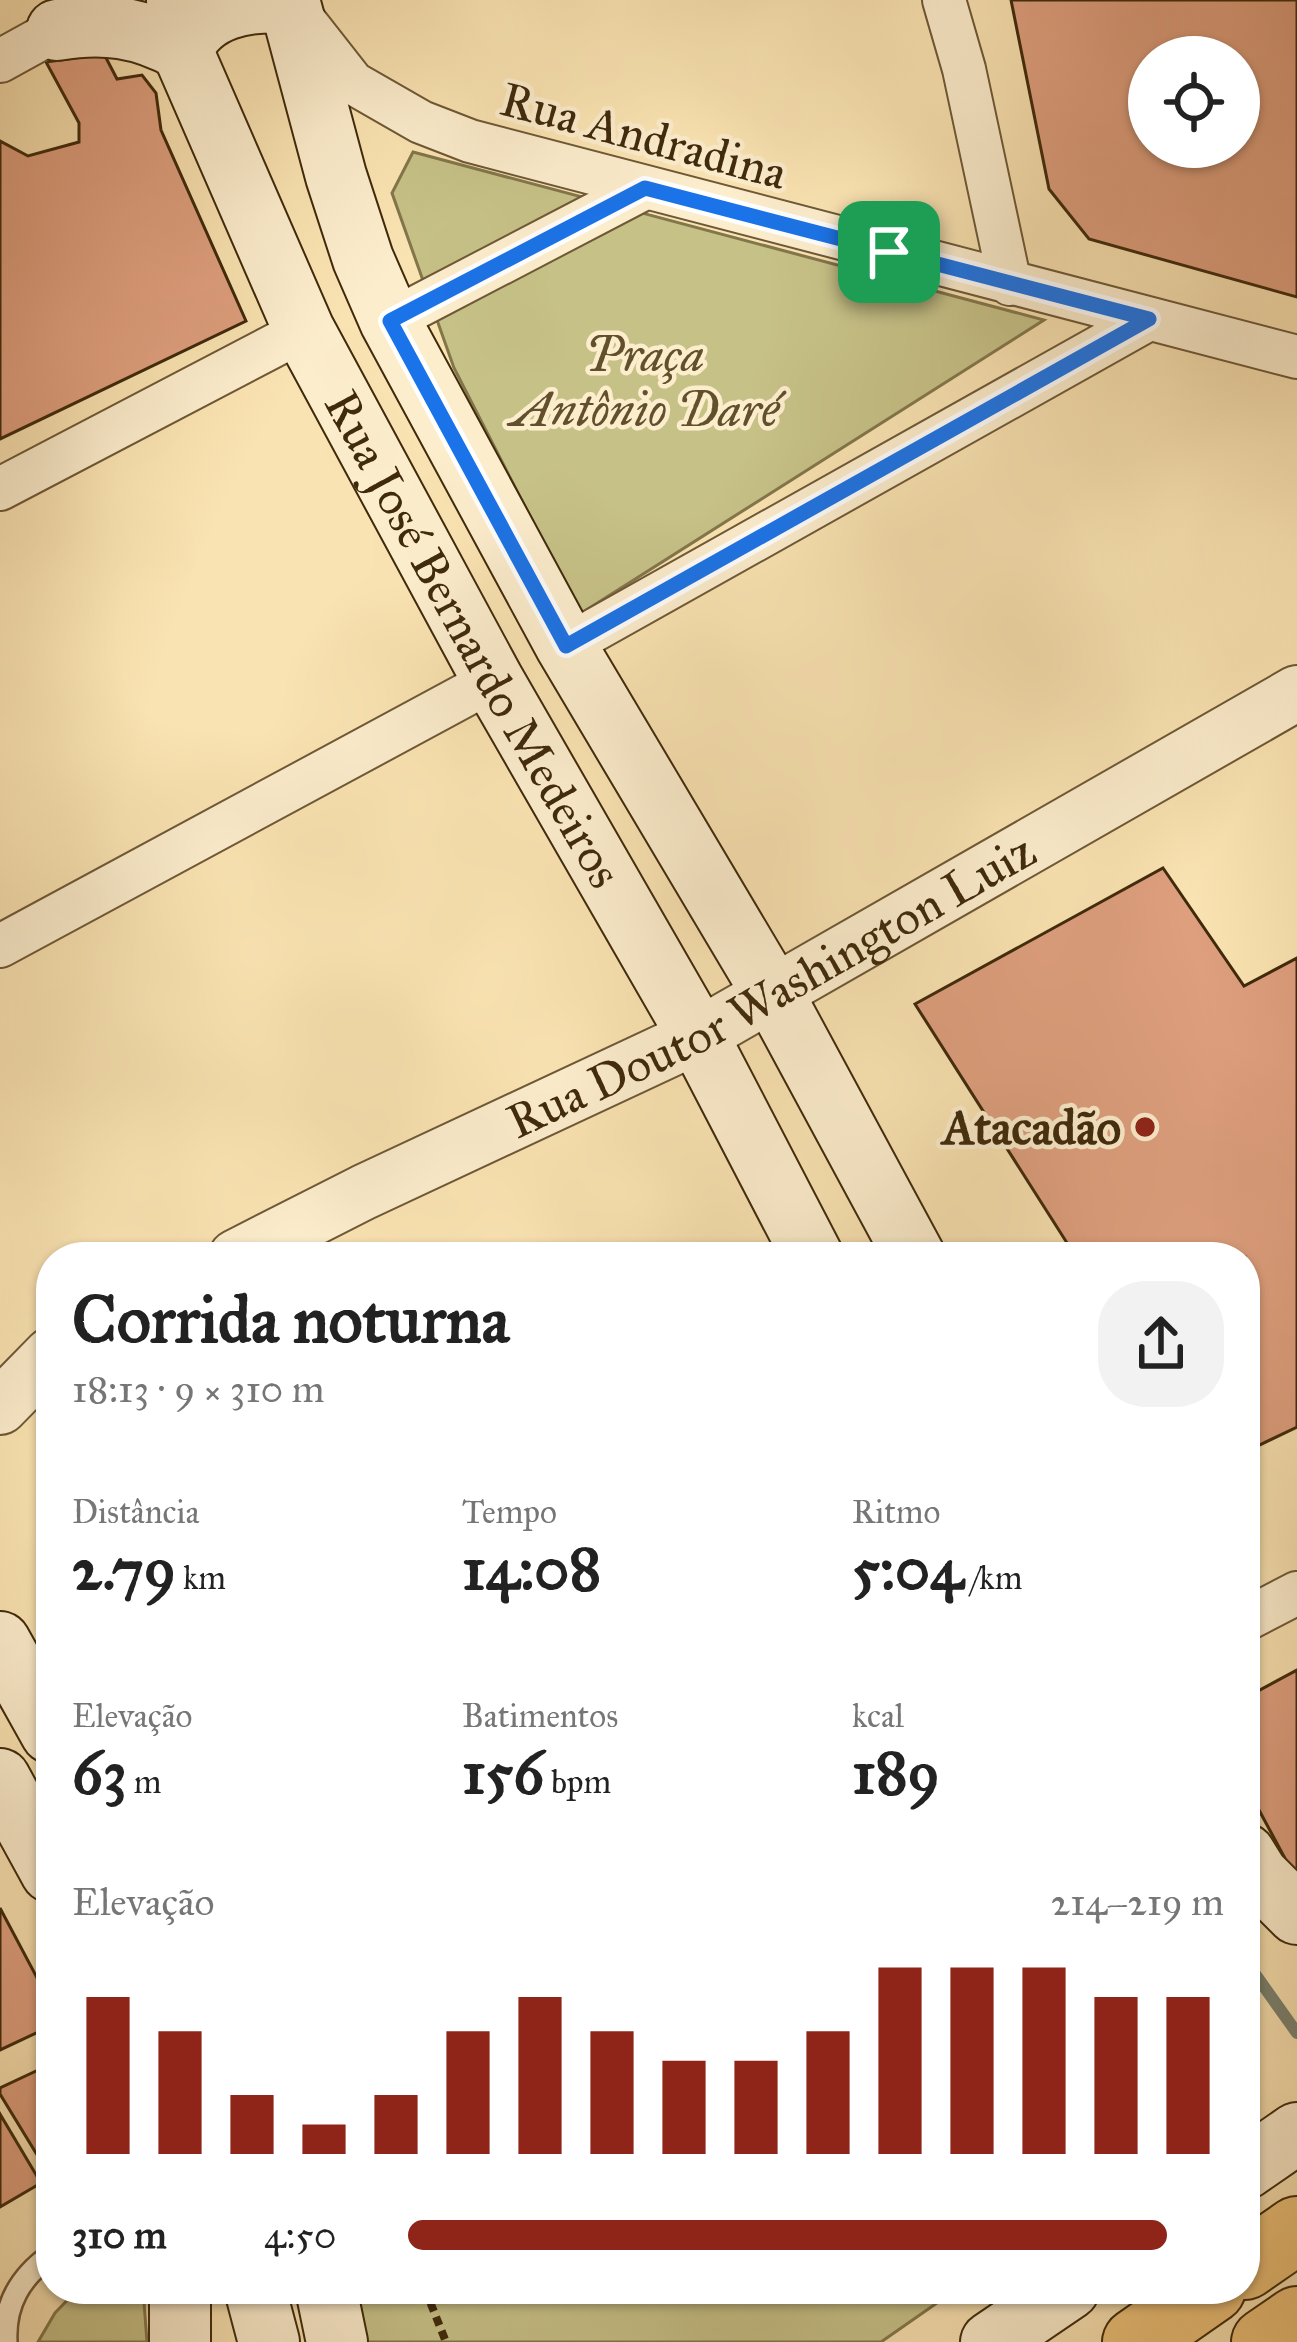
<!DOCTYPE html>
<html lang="pt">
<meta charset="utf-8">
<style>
body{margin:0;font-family:"IM FELL Great Primer",serif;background:#f2f2f2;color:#222;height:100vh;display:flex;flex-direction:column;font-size:45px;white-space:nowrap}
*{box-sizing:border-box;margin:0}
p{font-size:39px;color:#767676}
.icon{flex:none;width:66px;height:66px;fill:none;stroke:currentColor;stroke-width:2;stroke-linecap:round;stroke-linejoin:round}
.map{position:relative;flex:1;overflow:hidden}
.details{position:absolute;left:36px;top:1242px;width:1224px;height:1062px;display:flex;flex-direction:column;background:#fff;border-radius:48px;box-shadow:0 3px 9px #0004}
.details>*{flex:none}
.tools{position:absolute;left:1128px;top:36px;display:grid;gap:24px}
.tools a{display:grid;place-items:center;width:132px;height:132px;border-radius:50%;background:#fff;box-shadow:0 3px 9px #0004;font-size:60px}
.pin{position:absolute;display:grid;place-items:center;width:102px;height:102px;color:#fff;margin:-51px;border-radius:24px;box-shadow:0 6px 18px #0006}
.round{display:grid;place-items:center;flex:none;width:126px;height:126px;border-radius:48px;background:#f2f2f2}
.summary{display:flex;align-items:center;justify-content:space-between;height:204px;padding:0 36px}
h1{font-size:66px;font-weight:800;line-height:90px}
.stats{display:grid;grid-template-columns:repeat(3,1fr);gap:18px;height:204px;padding:12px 36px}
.stats div{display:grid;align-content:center}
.stats b{font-size:60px;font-weight:800}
.stats small{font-size:33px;font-weight:400}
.stats p{font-size:33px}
.chart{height:336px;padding:24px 36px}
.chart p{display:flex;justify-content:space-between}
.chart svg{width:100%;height:216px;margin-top:12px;stroke:#8f2418;stroke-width:6}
ul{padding:0 36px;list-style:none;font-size:39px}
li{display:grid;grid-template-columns:192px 144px 1fr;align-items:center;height:90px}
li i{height:30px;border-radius:15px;background:#8f2418}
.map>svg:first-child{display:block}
.green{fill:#c6c187;stroke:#82764a;stroke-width:3}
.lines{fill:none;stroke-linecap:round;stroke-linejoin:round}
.stream{stroke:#7a8272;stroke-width:12}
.building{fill:#de9f7e;stroke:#3f2a0c;stroke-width:3;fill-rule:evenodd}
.service-casing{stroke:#6e5836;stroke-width:26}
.minor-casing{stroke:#6e5836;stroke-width:46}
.tertiary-casing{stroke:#6e5836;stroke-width:58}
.secondary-casing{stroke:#3f2a0c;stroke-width:64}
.motorway-casing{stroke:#3f2a0c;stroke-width:70}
.path{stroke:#3f2a0c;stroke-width:8;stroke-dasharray:9 6;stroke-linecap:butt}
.service{stroke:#fcedcd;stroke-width:21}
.minor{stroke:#fcedcd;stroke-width:42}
.tertiary{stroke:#fcedcd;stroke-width:54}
.secondary{stroke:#fcedcd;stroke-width:60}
.motorway{stroke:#edc279;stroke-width:66}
.route-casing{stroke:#fff;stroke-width:24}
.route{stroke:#1a73e8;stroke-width:15}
.poi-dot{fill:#8f2418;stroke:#fcedcd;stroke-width:4.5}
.labels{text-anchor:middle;stroke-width:9;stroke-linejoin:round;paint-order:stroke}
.street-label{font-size:48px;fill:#3f2a0c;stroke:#fcedcd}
.park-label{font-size:48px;font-style:italic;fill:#61502b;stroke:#fcedcd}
.poi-label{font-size:48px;font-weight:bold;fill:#3f2a0c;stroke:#fcedcd;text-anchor:end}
</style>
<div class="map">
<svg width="1297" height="2342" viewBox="0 0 1297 2342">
<rect width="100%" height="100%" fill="#fae3b2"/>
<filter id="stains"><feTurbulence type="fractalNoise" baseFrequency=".00167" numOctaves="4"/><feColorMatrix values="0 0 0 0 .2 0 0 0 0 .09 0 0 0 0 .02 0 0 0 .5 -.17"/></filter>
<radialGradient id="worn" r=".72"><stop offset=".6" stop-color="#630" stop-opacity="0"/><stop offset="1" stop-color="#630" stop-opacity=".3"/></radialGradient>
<path class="green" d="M413,152L1044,320L580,614L454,368L392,193Z
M78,2289H143L147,2342H38L55,2313Z
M355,2289H957L881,2342H367Z"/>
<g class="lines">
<path class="stream" d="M1245,1960L1297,2033"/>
</g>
<path class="building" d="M1011,0H1297V297L1089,239L1049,189ZM1149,57H1239V147H1149Z
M104,54L117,79L142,75L156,93L161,130L246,321L0,439V141L28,156L79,142V123L46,62Z
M1163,868L1244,986L1297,958V1427L1245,1452V1257H1076L915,1004Z
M1297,1670V1875L1295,1877L1245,1784V1698Z
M0,1908L51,2004V2026L0,2050Z
M51,2064V2176H50L0,2094V2088Z
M0,2114L41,2183L0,2207Z"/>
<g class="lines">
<g class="service-casing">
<path id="service" d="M6,2342C4,2304 20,2277 51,2255"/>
</g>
<g class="minor-casing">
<path id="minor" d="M944,0L964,69L1010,284
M302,18L353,83L421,122L470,141L1297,357
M0,61L78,18
M390,321L645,188
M0,489L304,330
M566,646L1149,319
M0,946L493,680
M1245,1620L1297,1593"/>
</g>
<g class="tertiary-casing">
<g id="tertiary">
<path id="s1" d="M236,1257L364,1192L698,1036L1297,693"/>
<path d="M0,1407L51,1355"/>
</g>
</g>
<g class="secondary-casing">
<g id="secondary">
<path id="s2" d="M177,0L182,50L304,330L493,680L698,1036L813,1257"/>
<path d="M289,0L336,176L363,259L390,321L566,646L773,994L915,1257"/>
<path d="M57,30C104,22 140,27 182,50C201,7 247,0 290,3"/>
<path d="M0,1642L51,1733"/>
<path d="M0,1779L51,1872"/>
<path d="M1245,1854L1258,1875L1297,1914"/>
<path d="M1245,2169L1297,2133"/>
<path d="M180,2289V2342"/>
<path d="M255,2289L269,2342"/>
<path d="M326,2289L337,2342"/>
<path d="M991,2342L1069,2289"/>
</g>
</g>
<g class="motorway-casing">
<path id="motorway" d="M1245,2266L1297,2230
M1136,2342L1212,2289
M1265,2342L1297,2320"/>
</g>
<path class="path" d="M425,2289L446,2342"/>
<use href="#service" class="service"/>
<use href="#minor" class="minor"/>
<use href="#tertiary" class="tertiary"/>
<use href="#secondary" class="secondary"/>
<use href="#motorway" class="motorway"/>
</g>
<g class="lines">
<g class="route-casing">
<path id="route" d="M645,188L1149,319L566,646L390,321Z"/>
</g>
<use href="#route" class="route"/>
</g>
<circle class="poi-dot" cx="1145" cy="1127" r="12"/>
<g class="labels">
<g class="street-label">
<text transform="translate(644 135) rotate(15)" y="17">Rua Andradina</text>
<text dy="17" stroke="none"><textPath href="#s2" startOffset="708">Rua José Bernardo Medeiros</textPath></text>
<text dy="17" stroke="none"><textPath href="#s1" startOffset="600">Rua Doutor Washington Luiz</textPath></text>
</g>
<g class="park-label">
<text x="645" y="371">Praça<tspan x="645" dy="55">Antônio Daré</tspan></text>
</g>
<g class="poi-label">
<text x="1121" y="1144">Atacadão</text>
</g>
</g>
<rect width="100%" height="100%" filter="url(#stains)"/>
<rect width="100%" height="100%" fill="url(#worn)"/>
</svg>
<div class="tools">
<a><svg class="icon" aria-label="locate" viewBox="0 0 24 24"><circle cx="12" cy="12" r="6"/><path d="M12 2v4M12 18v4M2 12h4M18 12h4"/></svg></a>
</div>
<div class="pin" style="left:889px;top:252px;background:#1e9e55"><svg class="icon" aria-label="arrive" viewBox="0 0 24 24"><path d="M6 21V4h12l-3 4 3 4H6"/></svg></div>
<section class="details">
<div class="summary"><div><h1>Corrida noturna</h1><p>18:13 · 9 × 310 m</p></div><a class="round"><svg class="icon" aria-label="share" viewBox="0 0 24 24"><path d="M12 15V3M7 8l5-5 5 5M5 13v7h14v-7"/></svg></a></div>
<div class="stats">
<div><p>Distância</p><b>2.79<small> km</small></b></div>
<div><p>Tempo</p><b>14:08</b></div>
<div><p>Ritmo</p><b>5:04<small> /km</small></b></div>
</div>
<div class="stats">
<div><p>Elevação</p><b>63<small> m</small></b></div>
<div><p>Batimentos</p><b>156<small> bpm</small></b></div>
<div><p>kcal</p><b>189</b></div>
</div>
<div class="chart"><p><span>Elevação</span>214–219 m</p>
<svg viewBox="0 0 160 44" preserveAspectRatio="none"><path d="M5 44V12M15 44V19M25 44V32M35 44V38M45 44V32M55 44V19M65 44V12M75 44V19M85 44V25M95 44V25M105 44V19M115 44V6M125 44V6M135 44V6M145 44V12M155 44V12"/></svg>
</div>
<ul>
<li><b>310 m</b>4:50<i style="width:93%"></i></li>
</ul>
</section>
</div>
